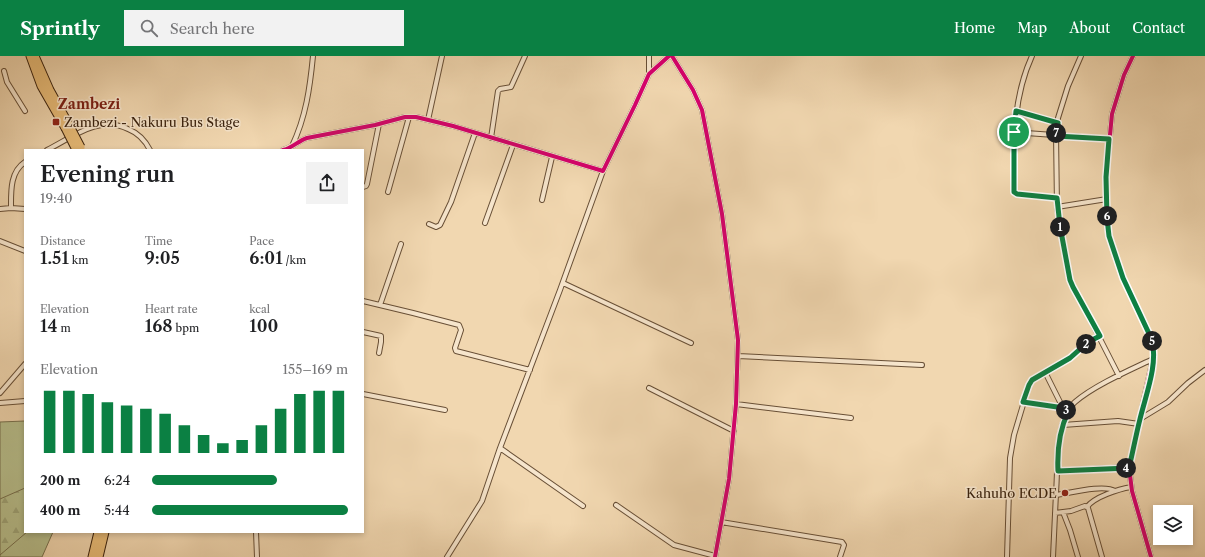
<!DOCTYPE html>
<meta charset="utf-8">
<style>
body{margin:0;font-family:"Libre Caslon Text",serif;background:#f2f2f2;color:#202124;height:100vh;display:flex;flex-direction:column;font-size:15px;white-space:nowrap}
*{box-sizing:border-box;margin:0}
p{font-size:13px;color:#757577}
.icon{flex:none;width:22px;height:22px;fill:none;stroke:currentColor;stroke-width:2;stroke-linecap:round;stroke-linejoin:round}
.map{position:relative;flex:1;overflow:hidden}
.side{position:absolute;left:24px;top:93px;width:340px;height:384px;display:flex;flex-direction:column;background:#fff;border-radius:0px;box-shadow:0 2px 6px #0003}
.side>*{flex:none}
.fabs{position:absolute;left:1153px;top:449px;display:grid;gap:8px}
.fabs a{display:grid;place-items:center;width:40px;height:40px;border-radius:0px;background:#fff;box-shadow:0 2px 6px #0003;font-size:20px}
.pin{position:absolute;display:grid;place-items:center;width:34px;height:34px;color:#fff;margin:-17px;border:2px solid #fff;border-radius:50%;box-shadow:0 1px 4px #0007}
.km{position:absolute;width:20px;height:20px;margin:-10px;border-radius:50%;background:#222;color:#fff;font-size:11px;line-height:20px;text-align:center}
.round{display:grid;place-items:center;flex:none;width:42px;height:42px;border-radius:0px;background:#f2f2f2}
.summary{display:flex;align-items:center;justify-content:space-between;height:68px;padding:0 16px}
h1{font-size:22px;font-weight:600;line-height:30px}
.metrics{display:grid;grid-template-columns:repeat(3,1fr);gap:6px;height:68px;padding:4px 16px}
.metrics div{display:grid;align-content:center}
.metrics b{font-size:17px;font-weight:600}
.metrics small{font-size:11px;font-weight:400}
.metrics p{font-size:11px}
.chart{height:112px;padding:8px 16px}
.chart p{display:flex;justify-content:space-between}
.chart svg{width:100%;height:72px;margin-top:4px;stroke:#0b8043;stroke-width:6}
ul{padding:0 16px;list-style:none;font-size:13px}
li{display:grid;grid-template-columns:64px 48px 1fr;align-items:center;height:30px}
li i{height:10px;border-radius:5px;background:#0b8043}
header{display:flex;align-items:center;gap:24px;box-sizing:border-box;height:56px;padding:0 20px;background:#0b8043;color:#fff}
header strong{font-size:19px}
nav{display:flex;gap:22px;margin-inline-start:auto;font-size:14px}
.search{width:280px;height:36px;background:#f2f2f2;display:flex;align-items:center;gap:10px;box-sizing:border-box;padding:0 14px;border-radius:0px;color:#757577;font-size:15px}
.map>svg:first-child{display:block}
.grass{fill:#b7bf8d;stroke:#78704e}
.forest{fill:url(#forest-firs);stroke:#78704e}
.lines{fill:none;stroke-linecap:round;stroke-linejoin:round}
.minor-casing{stroke:#684f36;stroke-width:6}
.trunk-casing{stroke:#3a220e;stroke-width:9}
.minor{stroke:#f6e5cc;stroke-width:4}
.trunk{stroke:#e8bc78;stroke-width:7}
.trunk-bridge-casing{stroke:#3a220e;stroke-width:9;stroke-linecap:butt}
.trunk-bridge{stroke:#e8bc78;stroke-width:7}
.cycleway-casing{stroke:#f6e5cc;stroke-width:6}
.cycleway{stroke:#d6006c;stroke-width:4}
.route-casing{stroke:#fff;stroke-width:8}
.route{stroke:#0b8043;stroke-width:5}
.poi-dot{fill:#8f2418;stroke:#f6e5cc;stroke-width:1.5}
.labels{text-anchor:middle;stroke-width:3;stroke-linejoin:round;paint-order:stroke}
.poi-label{font-size:13px;fill:#3a220e;stroke:#f6e5cc;text-anchor:start}
.neighbourhood-label{font-size:14px;font-weight:bold;fill:#7a1f14;stroke:#f6e5cc}
</style>
<header>
<strong>Sprintly</strong>
<div class="search"><svg class="icon" aria-label="search" viewBox="0 0 24 24"><circle cx="10" cy="10" r="6"/><path d="M15 15l6 6"/></svg>Search here</div>
<nav><a>Home</a><a>Map</a><a>About</a><a>Contact</a></nav>
</header>
<div class="map">
<svg width="1205" height="501" viewBox="0 0 1205 501">
<defs>
<pattern id="forest-firs" width="22" height="20" patternUnits="userSpaceOnUse"><rect width="22" height="20" fill="#b7bf8d"/><path d="M5 1l3.5 6h-7zM16 11l3.5 6h-7z" fill="#9ea478"/></pattern>
</defs>
<rect width="100%" height="100%" fill="#f1d7b0"/>
<filter id="stains"><feTurbulence type="fractalNoise" baseFrequency=".005" numOctaves="4"/><feColorMatrix values="0 0 0 0 .2 0 0 0 0 .09 0 0 0 0 .02 0 0 0 .5 -.17"/></filter>
<radialGradient id="worn" r=".72"><stop offset=".6" stop-color="#630" stop-opacity="0"/><stop offset="1" stop-color="#630" stop-opacity=".3"/></radialGradient>
<path class="grass" d="M25,365V476H53L42,501H0V366Z"/>
<path class="forest" d="M25,432V476H27L0,499V443Z"/>
<g class="lines">
<g class="minor-casing">
<path id="minor" d="M649,0V18
M672,0L693,34L702,54L722,158L738,284L736,348L729,423L715,501
M1032,0C1012,44 1014,88 1014,136L1017,138L1057,142
M1081,0L1068,30L1058,62L1056,77L1057,151L1070,224L1119,320
M1133,0L1124,19L1112,58L1106,121L1107,162L1109,179L1123,222L1152,283L1154,292L1153,303L1129,411L1132,435L1151,501
M4,15L7,26L25,55
M1016,55L1058,67
M428,64L442,0
M1014,76L1109,83
M491,82L498,35L500,33L511,31L525,0
M292,90C306,61 310,31 313,0
M47,94C73,81 99,59 128,73C138,77 145,84 150,94
M283,94C292,92 298,85 307,82L375,69L405,61H416L453,70L603,115L635,49L649,18L669,0
M363,131L366,130L367,128L379,68
M388,136L409,61
M542,144L552,101
M1057,151L1107,143
M11,152C11,135 10,116 25,106
M0,153L11,152L25,153
M485,167L513,89
M429,168L436,171L440,169L451,146L475,77
M0,185L25,195
M563,227L691,287
M363,245L413,257L459,269L461,274L455,292L456,295L530,314
M380,249L401,188
M363,276L381,280V286L379,297
M738,300L922,309
M1045,316L1062,350L1069,355
M649,332L734,375
M0,337L25,308
M363,338L445,354
M1023,346L1063,352
M0,347L25,345
M736,348L851,362
M1140,363L1168,346L1188,327L1205,314
M1063,369L1118,365L1139,368
M500,392L583,450
M1057,415L1129,411
M1056,439C1070,437 1104,428 1115,435
M616,449L674,489L715,500
M1087,451C1094,441 1119,433 1131,431
M1063,456L1070,474L1078,501
M1055,457L1071,455L1085,450L1088,452L1102,501
M721,466L842,486L844,489L840,501
M256,476L257,501
M447,501L482,445L500,392L560,234L603,115
M1007,501L1010,402L1014,379L1029,329L1032,324L1070,302L1088,287L1100,280
M1053,501C1054,480 1055,458 1056,437C1058,413 1055,363 1075,346C1095,329 1130,314 1153,303"/>
</g>
<g class="trunk-casing">
<path id="trunk" d="M30,0L41,30L65,72
M35,0L50,34L70,70
M92,501L98,476
M99,501L105,476"/>
</g>
<use href="#minor" class="minor"/>
<use href="#trunk" class="trunk"/>
<g class="trunk-bridge-casing">
<path id="trunk-bridge" d="M70,70L81,91
M65,72L76,94"/>
</g>
<use href="#trunk-bridge" class="trunk-bridge"/>
<g class="cycleway-casing">
<path id="cycleway" d="M672,0L693,34L702,54L722,158L738,284L736,348L729,423L715,501
M1133,0L1124,19L1112,58L1106,121L1107,162L1109,179L1123,222L1152,283L1154,292L1153,303L1129,411L1132,435L1151,501
M283,94C292,92 298,85 307,82L375,69L405,61H416L453,70L603,115L635,49L649,18L669,0"/>
</g>
<use href="#cycleway" class="cycleway"/>
</g>
<g class="lines">
<g class="route-casing">
<path id="route" d="M1016,55L1058,67L1056,80L1109,83L1106,121L1107,162L1109,180L1123,222L1152,284C1158,309 1146,338 1140,363C1136,379 1133,395 1129,412L1058,415C1057,394 1059,375 1068,356L1064,352L1023,346L1029,329L1032,324L1070,302L1088,286L1100,280L1073,231L1070,224L1060,170L1057,142L1017,138L1014,136V76Z"/>
</g>
<use href="#route" class="route"/>
</g>
<g class="poi-dot">
<rect x="52" y="62" width="8" height="8" rx="2"/>
<circle cx="1065" cy="437" r="4"/>
</g>
<g class="labels">
<g class="poi-label">
<text x="64" y="71">Zambezi - Nakuru Bus Stage</text>
<text x="1057" y="442" text-anchor="end">Kahuho ECDE</text>
</g>
<g class="neighbourhood-label">
<text x="89" y="53">Zambezi</text>
</g>
</g>
<rect width="100%" height="100%" filter="url(#stains)"/>
<rect width="100%" height="100%" fill="url(#worn)"/>
</svg>
<div class="fabs">
<a><svg class="icon" aria-label="layers" viewBox="0 0 24 24"><path d="M12 4l9 5-9 5-9-5zM3 14l9 5 9-5"/></svg></a>
</div>
<div class="pin" style="left:1014px;top:76px;background:#1e9e55"><svg class="icon" aria-label="arrive" viewBox="0 0 24 24"><path d="M6 21V4h12l-3 4 3 4H6"/></svg></div>
<b class="km" style="left:1060px;top:171px">1</b>
<b class="km" style="left:1086px;top:288px">2</b>
<b class="km" style="left:1066px;top:354px">3</b>
<b class="km" style="left:1126px;top:412px">4</b>
<b class="km" style="left:1152px;top:285px">5</b>
<b class="km" style="left:1107px;top:160px">6</b>
<b class="km" style="left:1056px;top:77px">7</b>
<section class="side">
<div class="summary"><div><h1>Evening run</h1><p>19:40</p></div><a class="round"><svg class="icon" aria-label="share" viewBox="0 0 24 24"><path d="M12 15V3M7 8l5-5 5 5M5 13v7h14v-7"/></svg></a></div>
<div class="metrics">
<div><p>Distance</p><b>1.51<small> km</small></b></div>
<div><p>Time</p><b>9:05</b></div>
<div><p>Pace</p><b>6:01<small> /km</small></b></div>
</div>
<div class="metrics">
<div><p>Elevation</p><b>14<small> m</small></b></div>
<div><p>Heart rate</p><b>168<small> bpm</small></b></div>
<div><p>kcal</p><b>100</b></div>
</div>
<div class="chart"><p><span>Elevation</span>155–169 m</p>
<svg viewBox="0 0 160 44" preserveAspectRatio="none"><path d="M5 44V6M15 44V6M25 44V8M35 44V13M45 44V15M55 44V17M65 44V20M75 44V27M85 44V33M95 44V38M105 44V36M115 44V27M125 44V17M135 44V8M145 44V6M155 44V6"/></svg>
</div>
<ul>
<li><b>200 m</b>6:24<i style="width:64%"></i></li>
<li><b>400 m</b>5:44<i style="width:100%"></i></li>
</ul>
</section>
</div>
